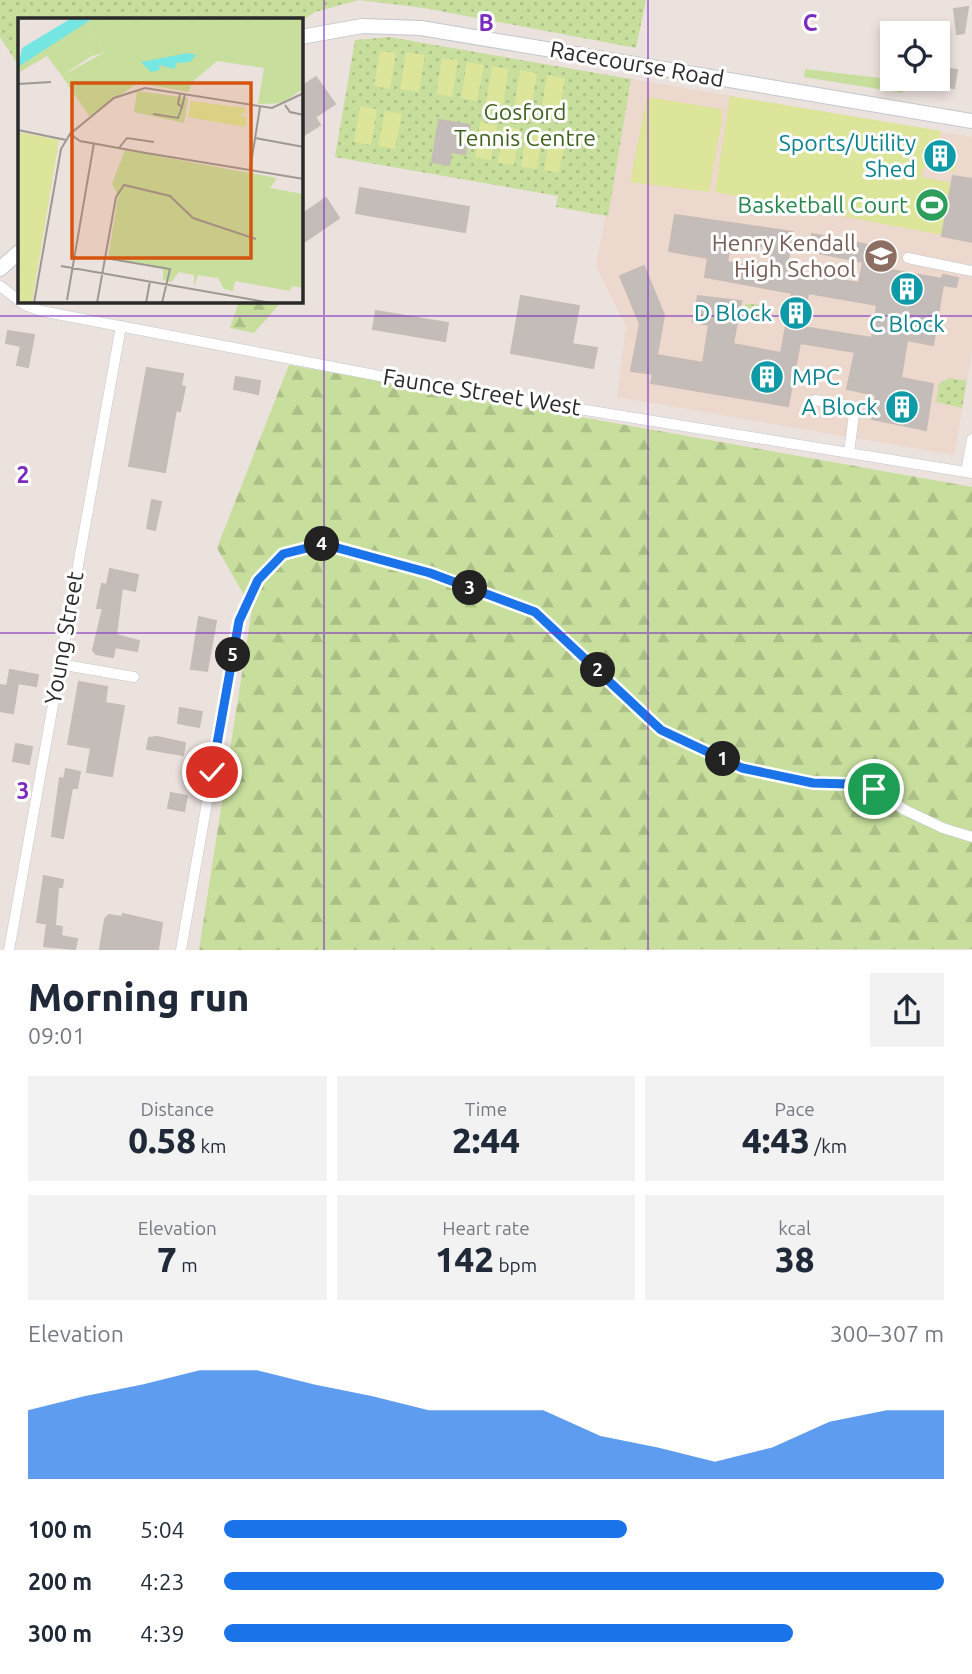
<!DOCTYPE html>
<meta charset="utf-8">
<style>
body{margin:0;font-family:Ubuntu,sans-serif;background:#f2f2f3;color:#1f2937;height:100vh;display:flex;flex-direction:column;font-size:26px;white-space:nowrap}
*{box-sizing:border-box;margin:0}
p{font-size:23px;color:#747a83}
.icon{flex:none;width:38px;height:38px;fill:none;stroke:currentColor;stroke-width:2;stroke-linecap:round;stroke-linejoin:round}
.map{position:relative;height:950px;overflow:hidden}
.drawer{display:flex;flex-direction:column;background:#fff;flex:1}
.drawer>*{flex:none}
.tools{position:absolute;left:880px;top:21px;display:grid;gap:14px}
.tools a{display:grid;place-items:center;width:70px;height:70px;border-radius:0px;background:#fff;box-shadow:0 4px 10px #0003;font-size:35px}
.pin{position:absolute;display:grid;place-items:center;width:60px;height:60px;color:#fff;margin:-30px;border:4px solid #fff;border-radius:50%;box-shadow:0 2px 7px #0007}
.km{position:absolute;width:35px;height:35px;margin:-18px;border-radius:50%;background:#222;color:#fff;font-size:19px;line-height:35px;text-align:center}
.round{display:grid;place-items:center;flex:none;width:74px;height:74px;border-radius:0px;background:#f2f2f3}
.head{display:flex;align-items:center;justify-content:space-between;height:119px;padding:0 28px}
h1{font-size:38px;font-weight:800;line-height:52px}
.metrics{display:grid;grid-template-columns:repeat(3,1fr);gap:10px;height:119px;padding:7px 28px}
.metrics div{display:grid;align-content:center;border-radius:0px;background:#f2f2f3;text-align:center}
.metrics b{font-size:35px;font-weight:800}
.metrics small{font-size:19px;font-weight:400}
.metrics p{font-size:19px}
.chart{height:196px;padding:14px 28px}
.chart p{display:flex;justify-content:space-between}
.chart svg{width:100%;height:126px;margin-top:7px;fill:#1a73e8;opacity:.7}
ul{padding:0 28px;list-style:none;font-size:23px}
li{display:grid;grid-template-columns:112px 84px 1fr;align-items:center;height:52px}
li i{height:18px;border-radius:9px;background:#1a73e8}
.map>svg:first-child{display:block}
.education{fill:#ecd8cd}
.grass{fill:url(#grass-dots)}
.forest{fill:url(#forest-firs)}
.garden{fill:#c7de9d}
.pitch{fill:#dce599}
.building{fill:#c4bcb8;stroke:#c6bcb7;stroke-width:2;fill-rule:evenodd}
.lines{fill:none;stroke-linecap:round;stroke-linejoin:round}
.street-casing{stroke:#c1c8d0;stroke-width:11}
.secondary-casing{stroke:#c1c8d0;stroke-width:16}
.street{stroke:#fff;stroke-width:10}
.secondary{stroke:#fff;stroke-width:14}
.route-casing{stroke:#fff;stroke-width:14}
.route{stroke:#1a73e8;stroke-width:9}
.grid{fill:none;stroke:#7b2cbf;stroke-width:2;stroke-opacity:0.55}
.labels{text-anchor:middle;stroke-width:6;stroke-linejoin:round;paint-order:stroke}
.street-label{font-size:23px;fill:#2a2a2a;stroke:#fff}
.park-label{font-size:23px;fill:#41621f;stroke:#fff}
.culture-label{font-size:23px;fill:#0d838f;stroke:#fff;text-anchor:end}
.leisure-label{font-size:23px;fill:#27864d;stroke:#fff;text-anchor:end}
.education-label{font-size:23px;fill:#785e54;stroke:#fff;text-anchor:end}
.inset-road{fill:none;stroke:#9e9895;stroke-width:2}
.view{fill:#d5540f;fill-opacity:0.15;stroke:#d5540f;stroke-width:3.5}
.inset-edge{fill:none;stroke:#2a2a2a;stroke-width:3.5}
.grid-label{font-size:23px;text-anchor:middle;font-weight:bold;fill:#7b2cbf;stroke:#fff;stroke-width:6;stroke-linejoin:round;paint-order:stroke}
</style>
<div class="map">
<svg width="972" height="950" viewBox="0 0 972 950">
<defs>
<pattern id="grass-dots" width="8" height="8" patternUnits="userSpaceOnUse" patternTransform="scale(1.75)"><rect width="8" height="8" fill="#c7de9d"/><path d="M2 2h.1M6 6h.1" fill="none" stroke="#abbf87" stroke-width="1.8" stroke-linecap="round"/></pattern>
<pattern id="forest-firs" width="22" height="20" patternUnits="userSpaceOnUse" patternTransform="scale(1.75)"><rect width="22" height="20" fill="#c7de9d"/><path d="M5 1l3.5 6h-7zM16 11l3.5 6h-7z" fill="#abbf87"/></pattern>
</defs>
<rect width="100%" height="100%" fill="#ebe1dd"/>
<path class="education" d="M631,79L972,137V352L954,455L617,397L626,326L596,266Z"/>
<path class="grass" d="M0,0H646L636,48L424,8L359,0L315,12L301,21L19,19V66L0,37Z
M389,37L631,79L608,216L556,207L558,196L335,157L355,40Z
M745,304L767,305L764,322L744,320Z
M949,378L967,381L962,408L936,402L939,384Z"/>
<path class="forest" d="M239,301H282L254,333L230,328Z
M289,365L972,487V949L199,950L252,609L217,548Z"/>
<path class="garden" d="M805,69L905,81L903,93L804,77Z"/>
<path class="pitch" d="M380,51L396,53L390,89L374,86Z
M406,52L425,55L419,92L400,89Z
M442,58L458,60L452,97L436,94Z
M467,62L484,65L477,101L461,98Z
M492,66L509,69L503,105L486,102Z
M520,70L537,73L531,110L514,108Z
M547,75L565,78L559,115L541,112Z
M730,96L941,131L939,140L947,142L957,161L955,172L943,170L945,153L936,152L934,169L924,167L921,177L952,183L942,235L715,192Z
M647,97L721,109L722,119L709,192L630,182Z
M360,106L377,109L371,145L354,142Z
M385,111L402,114L395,149L378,146Z
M480,122L497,125L491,160L475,158Z
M503,126L520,129L514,165L498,163Z
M527,130L543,132L537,169L521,167Z
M550,134L566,137L559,173L544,170Z"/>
<path class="building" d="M968,7L964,33L957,34L954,9Z
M938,67L957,70L954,88L938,85Z
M316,77L335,104L315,117L320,125L301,137V87Z
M439,120L470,125L465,154L451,152L449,165L432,162Z
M953,176L972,179V242L942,236Z
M360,188L469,207L465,232L356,213Z
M326,198L339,218L301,244V215Z
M675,215L793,232L786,271L859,283L863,262L809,251L812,234L884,248L880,268L942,279L943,275L958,278L956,287L943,285L933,345L907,340L901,378L933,384L926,430L872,419L876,395L847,389L855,352L800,343L788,406L651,383L653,374L631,371L640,324L620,276L644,266L664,315L657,355L703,363L709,325L693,322L698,296L741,301L733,344L781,353L792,293L705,277L708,258L669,251ZM731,241L771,248L767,270L727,262ZM808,293L877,305L872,338L803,327Z
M521,296L579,306L572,344L597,348L593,368L511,353Z
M376,311L448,323L445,341L373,329Z
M8,331L34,335L28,367L17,365L21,346L6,343Z
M147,368L183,374L181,386L185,387L180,411L176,410L165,472L129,466Z
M236,377L260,381L258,394L234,389Z
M152,500L161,502L155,530L147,528Z
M110,569L138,575L135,591L122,588L116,635L139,641L137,651L115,647L113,657L96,654L93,650L103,608H97L102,584L107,585Z
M199,617L216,621L207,671L191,669Z
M10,670L38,675L36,686L18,683L13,713L0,711V685L7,686Z
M79,682L107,687L105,703L124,706L112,776L87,772L91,748L68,744Z
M180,708L202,712L199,727L178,723Z
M157,737L185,743L183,755L147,749L149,738Z
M16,744L32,747L29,764L13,761Z
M66,769L80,772L77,788H72L63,838L52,836L60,778L64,779Z
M171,793L187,796L184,811L168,808Z
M44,876L63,880L62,887H58L55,925L37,922Z
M123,914L162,923L158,949H100L105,919L109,915L122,917Z
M47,924L62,927L61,936L77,939L75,949L44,946Z"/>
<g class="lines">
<g class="street-casing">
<path id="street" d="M908,258L972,271
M0,286L25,305L41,311L401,380L972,473
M815,400L855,407L849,452
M966,472L972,439
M59,664L134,677
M9,950L121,326
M181,950L239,621L258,580L283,554L322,544L430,573L535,612L661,730L742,768L813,783L849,784L874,789L905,810L943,828L972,837"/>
</g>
<g class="secondary-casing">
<path id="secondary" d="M301,37L362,26L421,28L972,121
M0,269L19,252"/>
</g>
<use href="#street" class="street"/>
<use href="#secondary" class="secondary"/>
</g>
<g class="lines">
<g class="route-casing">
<path id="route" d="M212,772L239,621L258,580L283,554L323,544L430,573L535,612L661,730L742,768L813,783L849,784L874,789"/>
</g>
<use href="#route" class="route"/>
</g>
<path class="grid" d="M324,0V950M648,0V950M0,316H972M0,633H972"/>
<defs>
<g id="building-disc" transform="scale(1.75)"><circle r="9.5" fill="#0f9aa8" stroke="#fff"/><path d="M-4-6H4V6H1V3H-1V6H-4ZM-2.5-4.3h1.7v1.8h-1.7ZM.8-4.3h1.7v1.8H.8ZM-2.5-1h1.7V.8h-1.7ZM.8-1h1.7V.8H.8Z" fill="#fff"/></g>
<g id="stadium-disc" transform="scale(1.75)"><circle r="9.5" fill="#2e9e5b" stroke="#fff"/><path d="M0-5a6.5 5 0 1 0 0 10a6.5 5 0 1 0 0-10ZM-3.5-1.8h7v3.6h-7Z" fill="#fff"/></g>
<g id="school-disc" transform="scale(1.75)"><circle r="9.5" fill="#8d6e63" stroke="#fff"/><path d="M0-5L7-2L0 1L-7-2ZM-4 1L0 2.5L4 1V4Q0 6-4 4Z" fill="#fff"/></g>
</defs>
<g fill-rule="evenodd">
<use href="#building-disc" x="940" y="156"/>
<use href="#stadium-disc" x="932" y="205"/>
<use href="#school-disc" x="881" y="256"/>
<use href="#building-disc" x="907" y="289"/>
<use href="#building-disc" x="796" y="313"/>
<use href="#building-disc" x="767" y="377"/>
<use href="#building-disc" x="902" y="407"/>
</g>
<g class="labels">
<g class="street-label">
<text transform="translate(637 64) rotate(10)" y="8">Racecourse Road</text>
<text transform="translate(482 392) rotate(9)" y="8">Faunce Street West</text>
<text transform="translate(64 638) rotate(-80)" y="8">Young Street</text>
</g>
<g class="park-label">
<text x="525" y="120">Gosford<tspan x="525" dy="26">Tennis Centre</tspan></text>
</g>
<g class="culture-label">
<text x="916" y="151">Sports/Utility<tspan x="916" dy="26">Shed</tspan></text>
<text x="772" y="321">D Block</text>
<text x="907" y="332" text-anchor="middle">C Block</text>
<text x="792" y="385" text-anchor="start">MPC</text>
<text x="878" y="415">A Block</text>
</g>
<g class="leisure-label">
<text x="908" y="213">Basketball Court</text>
</g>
<g class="education-label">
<text x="856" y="251">Henry Kendall<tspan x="856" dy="26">High School</tspan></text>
</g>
</g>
<g transform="translate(18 18)">
<rect width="285" height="285" fill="#ebe1dd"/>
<path d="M74,1H285V71L264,85L240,86L246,50L199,43L173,65L171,74L120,65L71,98L44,58L87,34L66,4ZM119,73L170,80L166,105L116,94Z" fill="#c7de9d"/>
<path d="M66,4L87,34L72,39L44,58L29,38L0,55V49ZM276,40L279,50L270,51L260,61V41ZM107,132L259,160L252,170L285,176V270L274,268L272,273L217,263L215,273L206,271L200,260L180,257L176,268V257L161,254L153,264L145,262V251L90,241L100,177L94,166Z" fill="#c7de9d"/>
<path d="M173,83L227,90L229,97L226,93L223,98L229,99L227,109L170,99ZM0,114L41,122L14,285H0Z" fill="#dce599"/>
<path d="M52,1H74L0,49L4,30ZM170,35L178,37L172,44L158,45L157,51L141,47L142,52L133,54L123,44Z" fill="#76e6e2"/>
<path class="inset-road" d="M0,66L33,64M162,76L160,86L164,89L167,76M267,87L272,94L286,97M135,96L160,100L164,89M0,112L48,122M52,116L62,123L128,135L286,161M237,120L286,129M101,130L109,120L136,124M232,152L242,89M87,240L152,251L144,285M43,248L253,285M49,282L76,125M16,285L43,131L52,116L96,80L127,70L254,90L286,75M79,285L98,179L106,167L152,178L175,200L238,221M128,285L132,263"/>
<path class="view" d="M54,65H233V240H54Z"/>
<rect width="285" height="285" class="inset-edge"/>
</g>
<g class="grid-label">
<text x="486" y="31">B</text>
<text x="810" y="31">C</text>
<text x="23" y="483">2</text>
<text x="23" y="799">3</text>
</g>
</svg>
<div class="tools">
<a><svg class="icon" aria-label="locate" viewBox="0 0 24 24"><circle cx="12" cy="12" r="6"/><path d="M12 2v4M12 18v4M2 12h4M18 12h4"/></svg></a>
</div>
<div class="pin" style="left:874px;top:789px;background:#1e9e55"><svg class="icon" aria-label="arrive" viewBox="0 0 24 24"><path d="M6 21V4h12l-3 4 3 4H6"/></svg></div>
<div class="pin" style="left:212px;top:772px;background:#d93025"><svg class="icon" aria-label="check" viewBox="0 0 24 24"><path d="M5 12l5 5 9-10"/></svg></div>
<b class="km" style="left:723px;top:759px">1</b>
<b class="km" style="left:598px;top:670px">2</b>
<b class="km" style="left:470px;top:588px">3</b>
<b class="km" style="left:322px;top:544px">4</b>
<b class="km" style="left:233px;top:655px">5</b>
</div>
<section class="drawer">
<div class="head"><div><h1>Morning run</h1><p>09:01</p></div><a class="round"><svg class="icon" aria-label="share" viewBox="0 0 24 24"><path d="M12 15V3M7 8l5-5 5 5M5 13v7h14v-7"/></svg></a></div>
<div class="metrics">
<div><p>Distance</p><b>0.58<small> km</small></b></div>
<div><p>Time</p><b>2:44</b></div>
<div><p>Pace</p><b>4:43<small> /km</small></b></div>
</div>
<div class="metrics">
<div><p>Elevation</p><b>7<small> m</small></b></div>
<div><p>Heart rate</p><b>142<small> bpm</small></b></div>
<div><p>kcal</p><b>38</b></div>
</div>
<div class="chart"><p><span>Elevation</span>300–307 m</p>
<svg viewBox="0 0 160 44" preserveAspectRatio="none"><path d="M0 44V20L10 15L20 11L30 6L40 6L50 11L60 15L70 20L80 20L90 20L100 29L110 33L120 38L130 33L140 24L150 20L160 20V44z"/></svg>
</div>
<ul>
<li><b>100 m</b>5:04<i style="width:56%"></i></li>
<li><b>200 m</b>4:23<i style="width:100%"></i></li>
<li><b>300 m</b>4:39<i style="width:79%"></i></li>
</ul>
</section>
